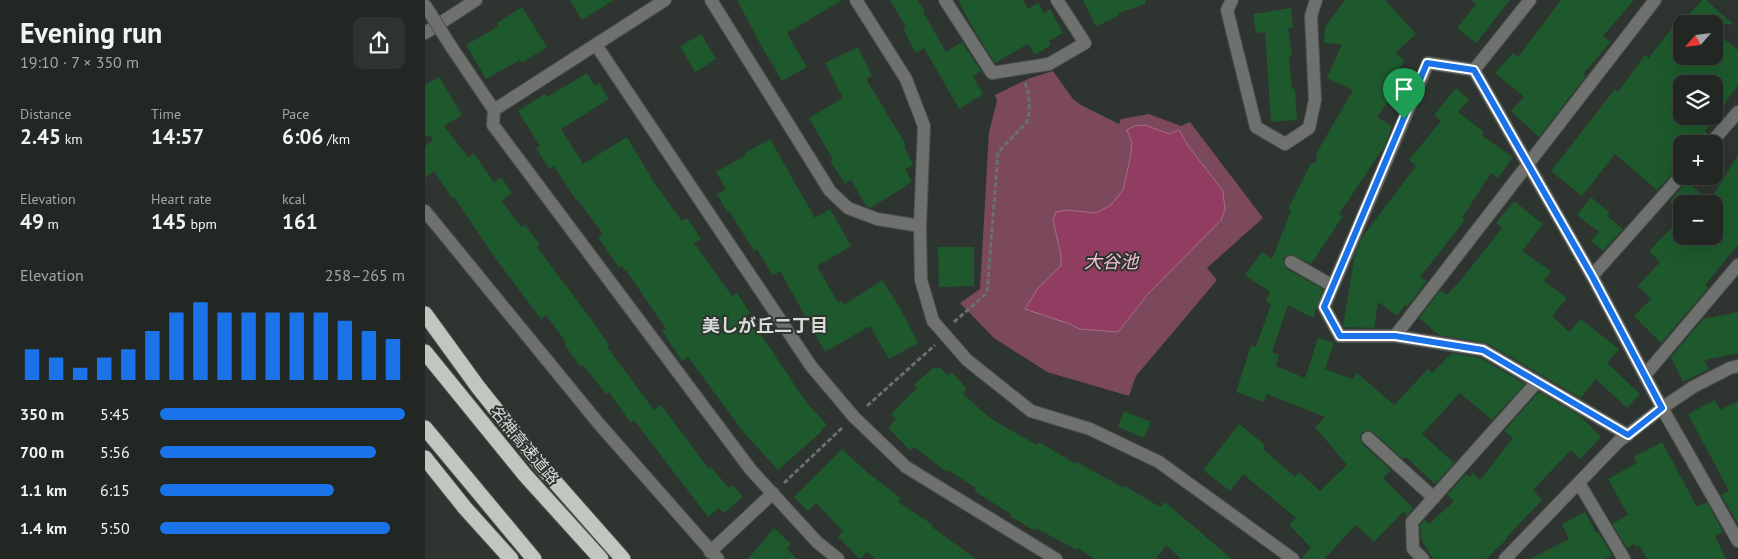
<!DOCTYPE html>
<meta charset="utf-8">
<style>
body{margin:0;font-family:"PT Sans","Noto Sans JP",sans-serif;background:#2e3330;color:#f1f3f6;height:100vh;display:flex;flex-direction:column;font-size:19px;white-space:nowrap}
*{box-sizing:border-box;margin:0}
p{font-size:16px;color:#a2a5a6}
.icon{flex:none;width:28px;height:28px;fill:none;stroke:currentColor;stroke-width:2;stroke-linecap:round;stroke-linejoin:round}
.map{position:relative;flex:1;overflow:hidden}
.panel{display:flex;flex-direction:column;background:#222723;width:425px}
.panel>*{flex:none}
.needle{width:32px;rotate:242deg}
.buttons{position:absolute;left:1248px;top:15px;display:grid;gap:10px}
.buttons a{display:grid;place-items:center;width:50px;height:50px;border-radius:10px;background:#222723;box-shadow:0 5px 20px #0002,0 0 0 1px #3f4441;font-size:25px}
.pin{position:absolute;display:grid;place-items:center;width:42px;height:42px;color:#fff;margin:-51px -21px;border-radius:50% 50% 50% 0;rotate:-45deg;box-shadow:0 0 5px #0007}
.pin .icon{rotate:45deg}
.round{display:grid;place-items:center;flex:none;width:52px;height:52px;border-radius:10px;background:#2e3330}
.headline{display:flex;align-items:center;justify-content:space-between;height:85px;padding:0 20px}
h1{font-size:28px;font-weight:600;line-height:38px}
.figures{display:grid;grid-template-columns:repeat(3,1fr);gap:8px;height:85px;padding:5px 20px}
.figures div{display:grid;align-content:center}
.figures b{font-size:21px;font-weight:600}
.figures small{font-size:14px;font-weight:400}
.figures p{font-size:14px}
.chart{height:140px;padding:10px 20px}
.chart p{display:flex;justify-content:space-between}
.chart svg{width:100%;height:90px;margin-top:5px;stroke:#1a73e8;stroke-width:6}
ul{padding:0 20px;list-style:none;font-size:16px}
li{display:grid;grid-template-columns:80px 60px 1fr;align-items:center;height:38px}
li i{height:12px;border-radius:6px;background:#1a73e8}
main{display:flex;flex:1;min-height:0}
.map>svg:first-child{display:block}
.green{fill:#7c485c}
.water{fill:#913d61;stroke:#a76d85}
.building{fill:#1d592c;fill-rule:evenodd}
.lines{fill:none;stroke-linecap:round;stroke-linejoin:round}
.minor-casing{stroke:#4d524e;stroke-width:14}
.highway-casing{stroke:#4d524e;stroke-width:17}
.path{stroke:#6b706c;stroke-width:3;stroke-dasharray:5 2.5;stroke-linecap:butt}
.minor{stroke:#6e716e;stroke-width:12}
.highway{stroke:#c0c7c1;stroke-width:15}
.minor-bridge-casing{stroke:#4d524e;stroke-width:14;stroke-linecap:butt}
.minor-bridge{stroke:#6e716e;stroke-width:12}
.route-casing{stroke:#fff;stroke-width:10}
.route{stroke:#1a73e8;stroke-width:6}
.labels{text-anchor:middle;stroke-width:4;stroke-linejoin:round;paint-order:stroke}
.street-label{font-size:16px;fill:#d9ddd9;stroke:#2e342f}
.water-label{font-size:18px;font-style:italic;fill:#f1c0d1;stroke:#2e342f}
.neighbourhood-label{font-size:18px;font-weight:bold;fill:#d9ddd9;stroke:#2e342f}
</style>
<main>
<section class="panel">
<div class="headline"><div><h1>Evening run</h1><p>19:10 · 7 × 350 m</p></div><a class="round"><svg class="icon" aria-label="share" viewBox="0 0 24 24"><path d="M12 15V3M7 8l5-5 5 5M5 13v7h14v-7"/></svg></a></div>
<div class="figures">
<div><p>Distance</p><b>2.45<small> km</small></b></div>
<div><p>Time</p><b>14:57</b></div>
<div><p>Pace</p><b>6:06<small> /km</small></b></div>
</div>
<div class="figures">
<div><p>Elevation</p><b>49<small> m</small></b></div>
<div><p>Heart rate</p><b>145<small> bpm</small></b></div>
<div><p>kcal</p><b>161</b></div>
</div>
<div class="chart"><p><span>Elevation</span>258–265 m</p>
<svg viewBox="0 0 160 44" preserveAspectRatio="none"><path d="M5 44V29M15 44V33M25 44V38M35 44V33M45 44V29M55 44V20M65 44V11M75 44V6M85 44V11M95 44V11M105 44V11M115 44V11M125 44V11M135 44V15M145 44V20M155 44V24"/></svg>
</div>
<ul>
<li><b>350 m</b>5:45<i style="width:100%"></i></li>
<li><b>700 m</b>5:56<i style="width:88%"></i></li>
<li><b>1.1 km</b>6:15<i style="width:71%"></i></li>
<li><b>1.4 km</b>5:50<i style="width:94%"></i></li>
</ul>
</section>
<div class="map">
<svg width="1313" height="559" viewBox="0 0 1313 559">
<rect width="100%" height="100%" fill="#2e342f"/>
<path class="green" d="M628,71L648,99L656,105L694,124L696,119L724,114L756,126L765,122L838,218L782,268L792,280L711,376L704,396L622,372L569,338L535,303L555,289L564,132L572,101L570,95L605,78Z"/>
<path class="water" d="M720,125L744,134L754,130L764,147L798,191L800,210L796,220L723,294L693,332L654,329L645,324L600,309L613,288L636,266V255L628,220L631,212L641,210L671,213L686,205L698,190L705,159L707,143L702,130L709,126Z"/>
<path class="building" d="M145,0H189L157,20Z
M312,0H417L362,33L382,67L357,81L337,47Z
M465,0H493L500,11L498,12L521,52L537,42L556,71L548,76L558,94L534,109L499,48L491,53L478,29L481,27Z
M533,0H598L603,9L613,3L619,13L625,9L638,33L624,41L626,45L610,55L603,44L570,63L549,30Z
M658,0H720L721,4L693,13L694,15L671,27Z
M920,0H960L991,34L970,53L980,61L961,86L969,92L952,117L967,126L959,147L914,214L918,216L886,264L866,254L862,255L859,258L858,263L862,269L898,289L888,318L863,305L847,352L854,355L851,366L880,378L893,338L909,343L900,369L927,379L932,373L969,405L1003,369L1007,373L1027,353L1055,358L1100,384L1067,420L1035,393L997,434L1029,463L1010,484L981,457L978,459L948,432L944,430L937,432L935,437L937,444L966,470L958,478L988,508L982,516L979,511L949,542L931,525L899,559H876L886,547L864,525L871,518L818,474L805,491L778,470L814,424L840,445L838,449L870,477L874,472L895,491L922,465L890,427L900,417L842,394L839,402L811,392L826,346L831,347L846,304L841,301L845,292L820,275L837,252L847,259L866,211L863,209L886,163H891L892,152L928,90L902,78L917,44L899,43L900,27Z
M1046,0H1085L1051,43L1032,28L1051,4Z
M1136,0H1209L1178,36L1186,42L1158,74L1161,76L1114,137L1086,111L1099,97L1070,73L1088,53L1093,57Z
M1277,0H1281L1308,24H1256V56H1289V31L1313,50V85L1280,131L1283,134L1277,144H1256V168L1250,171L1232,190L1190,154L1157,196L1126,171L1190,89L1193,92L1220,55L1224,58L1256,15V23ZM1256,84H1289V116H1256Z
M97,7L122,47L97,63L95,60L61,79L41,45L74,26L72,23Z
M866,8L868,28H863L867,56L864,57L867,89H870L872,120L846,122L840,32L831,33L828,14Z
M276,34L291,59L270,72L255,46Z
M433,47L447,76L441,79L481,145L479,146L488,165L480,169L487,182L479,186L480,187L445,208L441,206L426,180L420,184L405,161L408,160L384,118L418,98L400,63Z
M162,73L170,86L174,83L184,99L136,129L158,164L202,137L230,184L249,210L257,221L262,218L276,239L269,243L307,296L312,293L325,313L317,319L337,336L381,402L402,425L396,430L397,431L353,470L320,434L263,357L257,361L237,331L241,329L201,270L200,271L197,266L194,268L173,237L178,234L152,199L151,200L129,166L124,169L111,148L115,146L93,111L120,94L122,97Z
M14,77L37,115L19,126L43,157L49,153L69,183L76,177L87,193L77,201L96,227L100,225L115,245L112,247L166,319L184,345L182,347L229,410L236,405L284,469L286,467L304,488L308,485L318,497L299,513L294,508L283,517L209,420L206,423L184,392L181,394L158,365L155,366L139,344L141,342L121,315L116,319L68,255L29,197L27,198L9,171L0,178V146L8,140L5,135L0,137V85Z
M1031,88L1044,100L1033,112L1059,132L1056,135L1088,157L1073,178L1066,173L1037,218L1040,220L995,277L1002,281L982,307L980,305L972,316L953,302L949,328L919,327L918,325L930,254L938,236L991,166L984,160L1016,121L1009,115Z
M345,139L390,218L405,209L426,246L392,266L413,303L417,301L419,305L457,280L475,308L493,343L464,359L445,326L400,352L355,271L348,276L332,249L329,251L304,211L302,212L292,194L301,189L291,172L321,155L320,153Z
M1313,155V245L1280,285L1283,288L1236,343L1209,316L1226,299L1213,286L1235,262L1224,251L1256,218V236H1289V194Z
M1262,181L1287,204H1248L1245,201Z
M1166,197L1185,213L1182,216L1198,229L1178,251L1166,241L1174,232L1152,215Z
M1089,201L1118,224L1097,251L1126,271L1119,281L1142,298L1127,316L1144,332L1156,319L1194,349L1182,363L1215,394L1202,408L1171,379L1156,398L1062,343L1014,335L994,318L1015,291L1022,295L1036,280L1077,228L1071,223Z
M513,247H549V286L514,287Z
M1313,312V353L1279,360L1284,369L1258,382L1246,357L1278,319Z
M508,368H515L523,376L527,372L542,389L538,394L566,419L612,445L614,442L651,464L652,462L699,488L700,486L735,507L740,502L807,559H756L741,545L731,559H669L653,548L652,550L611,528L610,531L585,516L586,514L549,491L551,488L523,470L522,472L489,447L485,450L463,428L471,419L466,414L492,388L489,385Z
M1114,392L1155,416L1176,437L1155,459L1146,450L1108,490L1117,500L1081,538L1082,539L1061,559H1008L996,539L995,525L1000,520L1004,524L1029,501L1022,495L1041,474L1045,477L1048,473L1055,480L1088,438L1079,431Z
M1290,400L1295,410L1313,401V524L1296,495L1304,491L1263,414Z
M699,411L726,422L719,438L693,427Z
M1237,442L1272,507L1282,502L1298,532L1290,536L1301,559H1222L1214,545L1211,547L1209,544L1202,548L1187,524L1203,515L1183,479L1212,463L1209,457Z
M417,449L443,473L476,498L473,502L508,525L507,527L551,559H451L442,552L435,559L413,537L418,531L391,503L383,511L369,497Z
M1160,512L1171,533L1173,532L1187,555L1180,559H1105L1144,539L1137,524Z
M349,528L366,544L362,549L372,559H323Z"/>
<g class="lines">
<g class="minor-casing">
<path id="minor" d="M286,0L405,191L423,208L452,219L495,226
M431,0L481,79L499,126L495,226L496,280L508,321L542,360L606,411L665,429L734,462L868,559
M520,0L567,73L624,64L660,43L632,0
M807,0L802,10L831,127L860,144L884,128L890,100L886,16L891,0
M0,33L51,0
M171,45L386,366L429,417L481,467L631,559
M27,48L69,110L68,125L326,470L392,542L413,559
M1049,70L1003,63L899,307L915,336H970L1058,350L1203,435
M1049,70L1167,276L1237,408L1313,541
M1049,70L1105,0
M69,110L240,0
M1285,144L1313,112
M0,211L175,425L293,559
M866,262L908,286
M1167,276L1256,176
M970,336L1230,0
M1220,375L1313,265
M943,438L1009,498
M1154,483L1199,559
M285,552L348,493
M998,559L988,549L987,522L1112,382
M1080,559L1193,442L1237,408L1268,387L1305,368L1313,366"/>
</g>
<g class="highway-casing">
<path id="highway" d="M0,314L53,387L116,466L198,559
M0,352L100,475L176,559
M0,428L109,559
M0,458L40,508L86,559"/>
</g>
<path class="path" d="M529,322L562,293L573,152L602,122L604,113V94L600,83
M442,406L510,345
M359,483L418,427"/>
<use href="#minor" class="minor"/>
<use href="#highway" class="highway"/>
<g class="minor-bridge-casing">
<path id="minor-bridge" d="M0,5L27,48"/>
</g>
<use href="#minor-bridge" class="minor-bridge"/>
</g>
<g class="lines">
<g class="route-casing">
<path id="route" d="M1002,63L1049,70L1167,276L1237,408L1203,435L1058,350L970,336H915L899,307Z"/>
</g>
<use href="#route" class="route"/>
</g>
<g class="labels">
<g class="street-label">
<text transform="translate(100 445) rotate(50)" y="6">名神高速道路</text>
</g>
<g class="water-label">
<text x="686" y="268">大谷池</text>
</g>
<g class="neighbourhood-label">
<text x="340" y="332">美しが丘二丁目</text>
</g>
</g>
</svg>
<div class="buttons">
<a><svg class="needle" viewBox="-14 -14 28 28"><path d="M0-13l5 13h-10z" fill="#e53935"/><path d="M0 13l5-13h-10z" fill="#a2a5a6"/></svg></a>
<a><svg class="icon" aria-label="layers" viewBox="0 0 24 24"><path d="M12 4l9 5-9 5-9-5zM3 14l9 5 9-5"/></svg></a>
<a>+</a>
<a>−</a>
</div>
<div class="pin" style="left:979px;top:119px;background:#1e9e55"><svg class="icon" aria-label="arrive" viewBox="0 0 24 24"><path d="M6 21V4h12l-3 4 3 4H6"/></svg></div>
</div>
</main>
